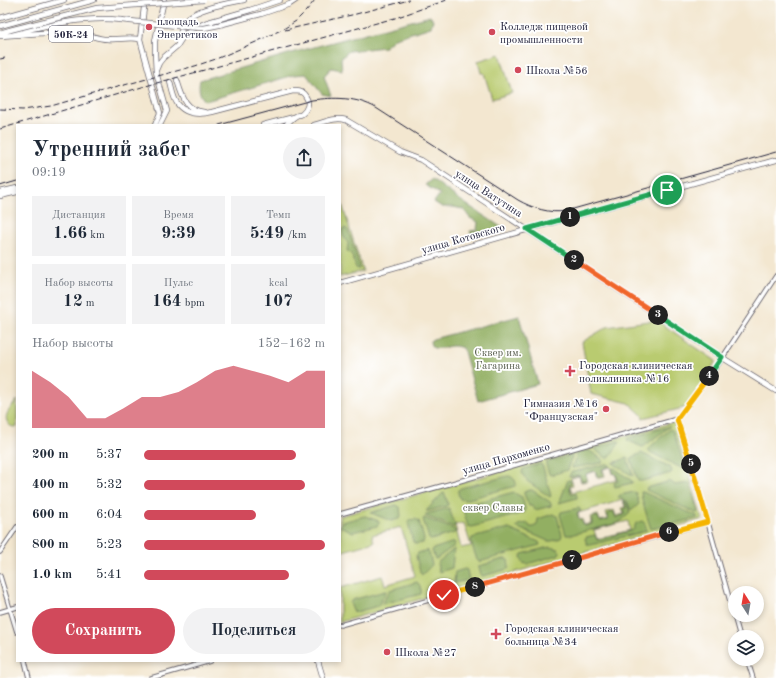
<!DOCTYPE html>
<html lang="ru">
<meta charset="utf-8">
<style>
body{margin:0;font-family:"Old Standard TT",serif;background:#f2f2f3;color:#1f2937;height:100vh;display:flex;flex-direction:column;font-size:15px;white-space:nowrap}
*{box-sizing:border-box;margin:0}
p{font-size:13px;color:#747a83}
.icon{flex:none;width:22px;height:22px;fill:none;stroke:currentColor;stroke-width:2;stroke-linecap:round;stroke-linejoin:round}
.map{position:relative;flex:1;overflow:hidden}
.drawer{position:absolute;left:16px;top:124px;width:325px;height:538px;display:flex;flex-direction:column;background:#fff;border-radius:0px;box-shadow:0 2px 6px #0003}
.drawer>*{flex:none}
.needle{width:26px;rotate:349deg}
.controls{position:absolute;left:728px;top:586px;display:grid;gap:8px}
.controls a{display:grid;place-items:center;width:36px;height:36px;border-radius:50%;background:#fff;box-shadow:0 2px 6px #0003;font-size:20px}
.pin{position:absolute;display:grid;place-items:center;width:34px;height:34px;color:#fff;margin:-17px;border:2px solid #fff;border-radius:50%;box-shadow:0 1px 4px #0007}
.km{position:absolute;width:20px;height:20px;margin:-10px;border-radius:50%;background:#222;color:#fff;font-size:11px;line-height:20px;text-align:center}
.round{display:grid;place-items:center;flex:none;width:42px;height:42px;border-radius:21px;background:#f2f2f3}
.overview{display:flex;align-items:center;justify-content:space-between;height:68px;padding:0 16px}
h1{font-size:22px;font-weight:700;line-height:30px}
.figures{display:grid;grid-template-columns:repeat(3,1fr);gap:6px;height:68px;padding:4px 16px}
.figures div{display:grid;align-content:center;border-radius:0px;background:#f2f2f3;text-align:center}
.figures b{font-size:17px;font-weight:700}
.figures small{font-size:11px;font-weight:400}
.figures p{font-size:11px}
.chart{height:112px;padding:8px 16px}
.chart p{display:flex;justify-content:space-between}
.chart svg{width:100%;height:72px;margin-top:4px;fill:#d1495b;opacity:.7}
.cta{display:flex;gap:8px;margin-top:auto;padding:8px 16px}
.cta a{flex:1;height:46px;border-radius:24px;background:#d1495b;color:#fff;font-size:16px;font-weight:700;line-height:46px;text-align:center}
.cta a+a{background:#f2f2f3;color:#1f2937}
ul{padding:0 16px;list-style:none;font-size:13px}
li{display:grid;grid-template-columns:64px 48px 1fr;align-items:center;height:30px}
li i{height:10px;border-radius:5px;background:#d1495b}
.map>svg:first-child{display:block}
.green{fill:#b9cb6f;stroke:#6e7655;fill-rule:evenodd}
.forest{fill:#92af62;stroke:#5a684e}
.lines{fill:none;stroke-linecap:round;stroke-linejoin:round}
.minor-casing{stroke:#6b676f;stroke-width:5.5}
.major-casing{stroke:#6b676f;stroke-width:6}
.minor{stroke:#fff;stroke-width:3.5}
.major{stroke:#fff;stroke-width:4.5}
.tram{stroke:#22223b;stroke-width:1}
.rail{stroke:#22223b;stroke-width:1;stroke-dasharray:6 3;stroke-linecap:butt}
.major-bridge-casing{stroke:#6b676f;stroke-width:6;stroke-linecap:butt}
.major-bridge{stroke:#fff;stroke-width:4.5}
.split-1-casing{stroke:#fff;stroke-width:8}
.split-2-casing{stroke:#fff;stroke-width:8}
.split-3-casing{stroke:#fff;stroke-width:8}
.split-4-casing{stroke:#fff;stroke-width:8}
.split-5-casing{stroke:#fff;stroke-width:8}
.split-6-casing{stroke:#fff;stroke-width:8}
.split-7-casing{stroke:#fff;stroke-width:8}
.split-8-casing{stroke:#fff;stroke-width:8}
.split-9-casing{stroke:#fff;stroke-width:8}
.split-1{stroke:#22a559;stroke-width:5}
.split-2{stroke:#22a559;stroke-width:5}
.split-3{stroke:#f0652b;stroke-width:5}
.split-4{stroke:#22a559;stroke-width:5}
.split-5{stroke:#f5b400;stroke-width:5}
.split-6{stroke:#f5b400;stroke-width:5}
.split-7{stroke:#f0652b;stroke-width:5}
.split-8{stroke:#f0652b;stroke-width:5}
.split-9{stroke:#f5b400;stroke-width:5}
.poi-dot{fill:#d1495b;stroke:#fff;stroke-width:1.5}
.labels{text-anchor:middle;stroke-width:3.5;stroke-linejoin:round;paint-order:stroke}
.shield{fill:#fff;stroke:#646476;stroke-width:1}
.shield-label{font-size:10px;font-weight:bold;fill:#22223b}
.poi-label{font-size:11px;fill:#22223b;stroke:#fff;text-anchor:start}
.street-label{font-size:11px;fill:#22223b;stroke:#fff}
.park-label{font-size:11px;fill:#575d4d;stroke:#fff}
</style>
<div class="map">
<svg width="776" height="678" viewBox="0 0 776 678">
<rect width="100%" height="100%" fill="#fff"/>
<filter id="ink" filterUnits="userSpaceOnUse"><feTurbulence type="fractalNoise" baseFrequency=".025" numOctaves="2"/><feDisplacementMap in="SourceGraphic" scale="8" xChannelSelector="R" yChannelSelector="G"/><feConvolveMatrix kernelMatrix="1 2 1 2 8 2 1 2 1" color-interpolation-filters="sRGB"/></filter>
<filter id="wash" filterUnits="userSpaceOnUse"><feTurbulence type="fractalNoise" baseFrequency=".012" numOctaves="4" result="noise"/><feDisplacementMap in="SourceGraphic" scale="16" xChannelSelector="R" yChannelSelector="G"/><feGaussianBlur stdDeviation="0.9" result="paint"/><feColorMatrix in="noise" values="0 0 0 0 0 0 0 0 0 0 0 0 0 0 0 0 0 1.4 0 .05"/><feComposite in="paint" operator="in"/></filter>
<g filter="url(#wash)">
<rect width="100%" height="100%" fill="#f3e7d0"/>
<path class="green" d="M500,54L512,93L492,99L484,73H481L478,61Z
M340,198L363,271L340,277Z
M656,320L716,361L687,407L643,418L642,415L629,403L591,394L582,342L607,327Z
M17,400V427C13,427 10,427 8,423C2,415 13,406 17,400Z
M674,422L702,519L340,622V588L382,576L385,585L415,576L401,527L372,535L374,542L340,552V516L442,488ZM611,467L613,474L615,473L617,480L572,492L570,486L573,485L571,478L579,476L581,482L588,481L586,474L595,471L597,478L605,476L603,469ZM623,500L625,507L622,508L624,514L616,516L614,510L606,512L608,519L600,521L598,515L590,517L591,523L584,525L582,519L579,520L578,513ZM628,521L630,530L597,539L594,530ZM464,523L471,546L461,548L455,525Z"/>
<path class="forest" d="M430,16L433,20L431,27L395,38L385,47L349,51L341,58L342,70L331,68L324,76L331,96L322,94L306,74L294,75L206,101C199,97 198,87 200,80L288,54Z
M432,179L460,200L504,229L472,237L470,231L477,230L478,222L470,218L463,209L453,207H442L434,202L440,194L425,185Z
M345,228L348,230L360,268L358,269L356,268L351,253L347,251L348,243C344,238 342,235 342,229Z
M519,316L538,384L478,401L463,348C460,347 456,346 453,346C444,346 431,354 430,341L433,339Z
M670,426L643,447H642L627,440L628,438Z
M670,429L673,431L685,467L683,469L648,451V449Z
M618,441L620,442L608,459L595,450V448Z
M587,450L590,451L602,459L603,461L602,463L572,468L577,453Z
M641,453L670,467L672,471L671,473L642,481H638L631,459L633,457Z
M570,455H572V457L567,470L551,475L549,474L546,465L547,462Z
M627,458L633,475V476L613,463Z
M539,464H541L543,467L551,496L550,497L527,481L522,473L523,469Z
M607,464L610,465V466L602,469L603,475L597,476L596,473L594,471L586,474L587,479L582,481L581,480L579,475L569,477L571,472H573Z
M614,468L632,481V483L615,487L614,483L618,481C618,475 614,474 612,469Z
M508,476C512,476 516,480 516,484L515,486L465,500L460,499L458,493V490L461,488Z
M568,480H570L571,483L569,486L571,493L572,494L576,493L577,497V498L559,503Z
M670,481L671,482L675,485L689,483L698,511L697,513H696L646,490L647,488Z
M530,490H532L550,502L551,504V506L535,510L532,506H529L524,494V492Z
M514,492L516,494L522,497L525,508V512L524,513L472,527L468,526L463,510V506Z
M634,492L636,493L639,504L631,511L627,501L619,498L618,497L620,495Z
M641,492H643L697,516V518L651,529L650,526L642,500Z
M444,493L445,494L448,504L447,506L428,511H426L442,494Z
M624,501L627,503L630,513L621,521L614,524L570,535H566L560,515L561,512L579,508L581,511L577,513C579,520 580,519 584,525L586,526L592,524V518L594,517H598L600,521H601L608,519V514L610,513L614,512L616,518L624,515L625,514L624,509L626,508Z
M396,505L400,507L401,516L399,519L391,521L371,513L373,512Z
M449,508L455,525L454,527L425,516L426,514Z
M553,514L557,516L562,535L561,538L552,541H548L516,527L518,525L528,523L530,527H533L537,525L538,519Z
M365,516L379,521V524L377,526L353,532L340,526V524L342,522Z
M424,518L454,529L456,532L454,533L431,540L429,539L423,519Z
M415,519L419,521L424,539L423,543L416,544L413,542L408,522L410,520Z
M642,521C645,522 647,528 646,531L591,545H589L587,544L585,539L586,537L595,535L597,540L633,530L634,529L636,523Z
M505,529H509L539,542L540,545L479,562L477,560L471,542L472,538Z
M454,542L455,543L454,546L436,559H435L432,551L433,549Z
M551,547L558,549L560,552L559,554L558,555L527,564L523,563L521,556L522,554L545,548Z
M454,549L452,568L439,572L437,563Z
M427,550L429,552L432,565L422,575L420,572L416,556L418,553Z
M504,559H506L508,560L509,567L508,569L483,576L481,575L479,568V566Z
M465,569L467,570L469,580L454,583L455,572Z
M417,582C420,584 422,591 421,594L382,604L390,590Z
M385,591H386V592L378,606L356,612L353,611L350,603L352,600Z"/>
</g>
<g filter="url(#ink)">
<g class="lines">
<g class="minor-casing">
<path id="minor" d="M677,419L707,519L740,637
M677,419L719,363L776,276
M340,514L449,484L677,419
M0,552L17,527
M0,576L17,632
M0,612L17,607
M340,625L708,522
M747,659L753,678
M25,661L29,678
M151,678L210,661"/>
</g>
<g class="major-casing">
<path id="major" d="M145,0L140,39L160,113L155,125
M0,18L64,0
M219,25L261,14L290,4L296,0
M0,26L94,0
M0,33L10,30
M13,33C48,25 85,16 121,20
M0,36C27,34 55,31 83,34C91,35 98,39 107,39C119,40 127,37 140,39
M178,42C180,34 182,25 187,19C197,8 230,3 244,0
M156,70L159,63L163,58L177,46L184,35L193,29L205,23L250,10L280,0
M177,80C182,96 185,110 204,112
M170,82C172,89 173,97 177,103C185,115 199,115 212,112L293,91C299,91 303,91 306,97C310,103 307,110 302,114C297,117 301,113 296,116C292,118 289,122 286,125
M160,125L167,111L156,72L155,54V41L164,0
M263,125L294,117
M314,125C325,122 335,117 346,120L400,152L421,160L715,353L776,391
M0,192L17,188
M0,196L17,192
M340,283L568,218L776,160
M318,661L323,678"/>
</g>
<use href="#minor" class="minor"/>
<use href="#major" class="major"/>
<path class="tram" d="M219,125L312,100C334,97 357,97 376,108L518,200C532,208 550,214 566,211L776,152
M0,186L17,181"/>
<path class="rail" d="M285,30L356,14L409,0
M0,59L5,58
M0,109L23,110L51,106L117,87L195,66L216,59L256,42L285,28L296,21L306,11L315,0
M0,129L142,87L395,18L447,0"/>
<g class="major-bridge-casing">
<path id="major-bridge" d="M121,20L186,27L204,28L219,25
M10,30L97,8L204,0"/>
</g>
<use href="#major-bridge" class="major-bridge"/>
</g>
</g>
<g class="lines" filter="url(#ink)">
<g class="split-1-casing">
<path id="split-1" d="M570,217L667,190"/>
</g>
<g class="split-2-casing">
<path id="split-2" d="M570,217L527,229L574,260"/>
</g>
<g class="split-3-casing">
<path id="split-3" d="M574,260L658,315"/>
</g>
<g class="split-4-casing">
<path id="split-4" d="M658,315L722,357L709,376"/>
</g>
<g class="split-5-casing">
<path id="split-5" d="M691,464L677,419L709,376"/>
</g>
<g class="split-6-casing">
<path id="split-6" d="M669,532L708,522L691,464"/>
</g>
<g class="split-7-casing">
<path id="split-7" d="M572,560L669,532"/>
</g>
<g class="split-8-casing">
<path id="split-8" d="M475,587L572,560"/>
</g>
<g class="split-9-casing">
<path id="split-9" d="M444,595L475,587"/>
</g>
<use href="#split-1" class="split-1"/>
<use href="#split-2" class="split-2"/>
<use href="#split-3" class="split-3"/>
<use href="#split-4" class="split-4"/>
<use href="#split-5" class="split-5"/>
<use href="#split-6" class="split-6"/>
<use href="#split-7" class="split-7"/>
<use href="#split-8" class="split-8"/>
<use href="#split-9" class="split-9"/>
</g>
<g class="poi-dot">
<circle cx="149" cy="27" r="4"/>
<circle cx="492" cy="32" r="4"/>
<circle cx="518" cy="70" r="4"/>
<path d="M568 365h4v4h4v4h-4v4h-4v-4h-4v-4h4z"/>
<circle cx="606" cy="409" r="4"/>
<path d="M494 628h4v4h4v4h-4v4h-4v-4h-4v-4h4z"/>
<circle cx="387" cy="652" r="4"/>
</g>
<g class="labels">
<rect class="shield" x="49" y="26" width="44" height="16" rx="3"/>
<g class="shield-label">
<text x="71" y="38">50К-24</text>
</g>
<g class="poi-label">
<text x="157" y="25">площадь<tspan x="157" dy="13">Энергетиков</tspan></text>
<text x="500" y="30">Колледж пищевой<tspan x="500" dy="13">промышленности</tspan></text>
<text x="526" y="74">Школа №56</text>
<text x="579" y="369">Городская клиническая<tspan x="579" dy="13">поликлиника №16</tspan></text>
<text x="598" y="407" text-anchor="end">Гимназия №16<tspan x="598" dy="13">"Французская"</tspan></text>
<text x="505" y="632">Городская клиническая<tspan x="505" dy="13">больница №34</tspan></text>
<text x="395" y="656">Школа №27</text>
</g>
<g class="street-label">
<text transform="translate(489 193) rotate(33)" y="4">улица Ватутина</text>
<text transform="translate(463 238) rotate(-16)" y="4">улица Котовского</text>
<text transform="translate(506 458) rotate(-16)" y="4">улица Пархоменко</text>
</g>
<g class="park-label">
<text x="498" y="356">Сквер им.<tspan x="498" dy="13">Гагарина</tspan></text>
<text x="493" y="511">сквер Славы</text>
</g>
</g>
</svg>
<div class="controls">
<a><svg class="needle" viewBox="-14 -14 28 28"><path d="M0-13l5 13h-10z" fill="#e53935"/><path d="M0 13l5-13h-10z" fill="#747a83"/></svg></a>
<a><svg class="icon" aria-label="layers" viewBox="0 0 24 24"><path d="M12 4l9 5-9 5-9-5zM3 14l9 5 9-5"/></svg></a>
</div>
<div class="pin" style="left:667px;top:190px;background:#1e9e55"><svg class="icon" aria-label="arrive" viewBox="0 0 24 24"><path d="M6 21V4h12l-3 4 3 4H6"/></svg></div>
<div class="pin" style="left:444px;top:595px;background:#d93025"><svg class="icon" aria-label="check" viewBox="0 0 24 24"><path d="M5 12l5 5 9-10"/></svg></div>
<b class="km" style="left:570px;top:217px">1</b>
<b class="km" style="left:574px;top:260px">2</b>
<b class="km" style="left:658px;top:315px">3</b>
<b class="km" style="left:709px;top:376px">4</b>
<b class="km" style="left:691px;top:464px">5</b>
<b class="km" style="left:669px;top:532px">6</b>
<b class="km" style="left:572px;top:560px">7</b>
<b class="km" style="left:475px;top:587px">8</b>
<section class="drawer">
<div class="overview"><div><h1>Утренний забег</h1><p>09:19</p></div><a class="round"><svg class="icon" aria-label="share" viewBox="0 0 24 24"><path d="M12 15V3M7 8l5-5 5 5M5 13v7h14v-7"/></svg></a></div>
<div class="figures">
<div><p>Дистанция</p><b>1.66<small> km</small></b></div>
<div><p>Время</p><b>9:39</b></div>
<div><p>Темп</p><b>5:49<small> /km</small></b></div>
</div>
<div class="figures">
<div><p>Набор высоты</p><b>12<small> m</small></b></div>
<div><p>Пульс</p><b>164<small> bpm</small></b></div>
<div><p>kcal</p><b>107</b></div>
</div>
<div class="chart"><p><span>Набор высоты</span>152–162 m</p>
<svg viewBox="0 0 160 44" preserveAspectRatio="none"><path d="M0 44V9L10 16L20 25L30 38L40 38L50 32L60 25L70 25L80 22L90 16L100 9L110 6L120 9L130 12L140 16L150 9L160 9V44z"/></svg>
</div>
<ul>
<li><b>200 m</b>5:37<i style="width:84%"></i></li>
<li><b>400 m</b>5:32<i style="width:89%"></i></li>
<li><b>600 m</b>6:04<i style="width:62%"></i></li>
<li><b>800 m</b>5:23<i style="width:100%"></i></li>
<li><b>1.0 km</b>5:41<i style="width:80%"></i></li>
</ul>
<div class="cta"><a>Сохранить</a><a>Поделиться</a></div>
</section>
</div>
